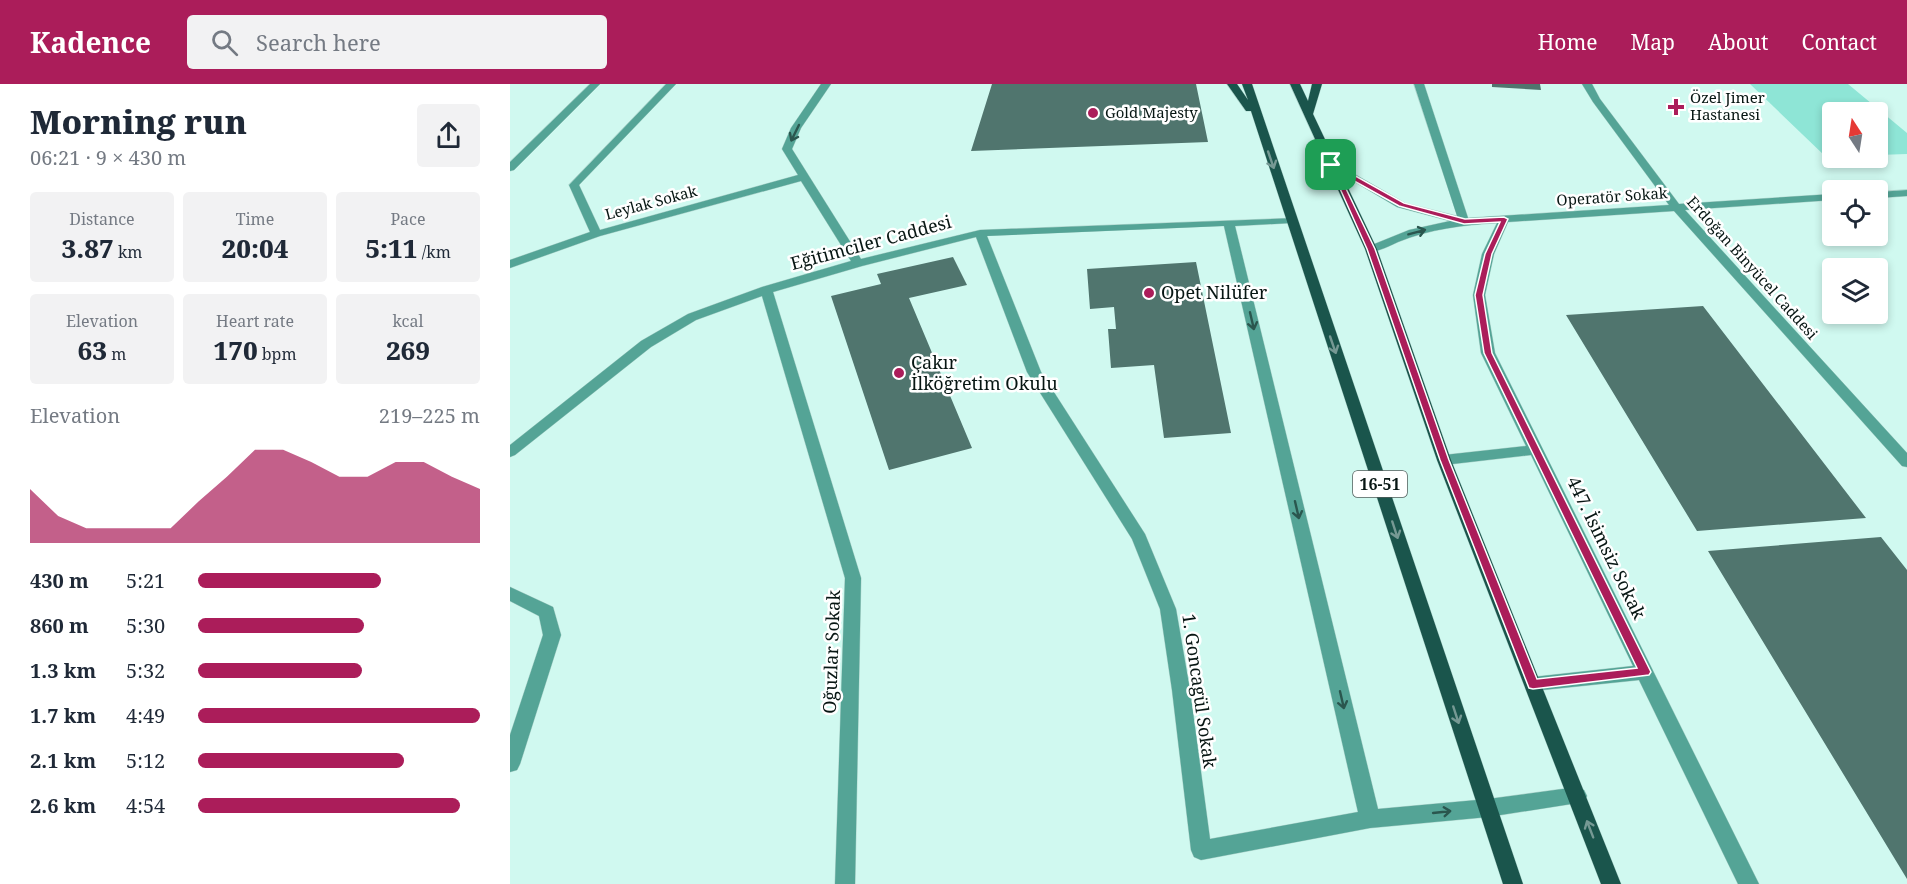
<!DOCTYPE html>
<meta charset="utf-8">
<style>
body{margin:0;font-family:"Noto Serif",serif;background:#f2f2f3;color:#1f2937;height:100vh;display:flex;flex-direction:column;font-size:22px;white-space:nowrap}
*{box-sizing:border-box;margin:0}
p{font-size:20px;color:#747a83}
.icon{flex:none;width:33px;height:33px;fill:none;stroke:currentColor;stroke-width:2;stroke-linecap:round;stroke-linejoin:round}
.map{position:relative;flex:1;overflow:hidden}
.panel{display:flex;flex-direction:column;background:#fff;width:510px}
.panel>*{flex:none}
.needle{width:39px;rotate:348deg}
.controls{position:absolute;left:1312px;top:18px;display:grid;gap:12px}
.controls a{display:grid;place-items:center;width:66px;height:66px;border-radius:6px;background:#fff;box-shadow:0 3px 9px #0003;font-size:30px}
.pin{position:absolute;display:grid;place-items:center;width:51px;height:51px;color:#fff;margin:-26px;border-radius:12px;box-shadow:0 3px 9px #0006}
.round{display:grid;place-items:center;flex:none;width:63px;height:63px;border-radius:6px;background:#f2f2f3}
.overview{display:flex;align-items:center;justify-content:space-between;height:102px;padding:0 30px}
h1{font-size:33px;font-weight:800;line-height:45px}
.stats{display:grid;grid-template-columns:repeat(3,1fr);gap:9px;height:102px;padding:6px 30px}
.stats div{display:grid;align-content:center;border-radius:6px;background:#f2f2f3;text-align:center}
.stats b{font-size:26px;font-weight:800}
.stats small{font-size:16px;font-weight:400}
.stats p{font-size:16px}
.chart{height:168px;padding:12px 30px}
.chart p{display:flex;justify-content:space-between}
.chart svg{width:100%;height:108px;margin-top:6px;fill:#ab1d5a;opacity:.7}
ul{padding:0 30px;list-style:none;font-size:20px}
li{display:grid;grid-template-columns:96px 72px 1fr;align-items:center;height:45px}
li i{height:15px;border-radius:8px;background:#ab1d5a}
header{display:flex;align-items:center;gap:36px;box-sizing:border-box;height:84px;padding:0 30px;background:#ab1d5a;color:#fff}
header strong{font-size:28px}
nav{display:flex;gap:33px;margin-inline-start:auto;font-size:21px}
.search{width:420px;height:54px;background:#f2f2f3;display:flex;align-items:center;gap:15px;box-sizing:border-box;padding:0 21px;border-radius:6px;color:#747a83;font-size:22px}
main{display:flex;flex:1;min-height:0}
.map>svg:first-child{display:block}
.green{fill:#8ee5d6}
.building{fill:#50756e}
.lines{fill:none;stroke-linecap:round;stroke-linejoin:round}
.minor-casing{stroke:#b0d5cd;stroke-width:1}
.major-casing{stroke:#b0d5cd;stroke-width:1}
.minor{fill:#54a496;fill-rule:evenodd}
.major{fill:#1a554c;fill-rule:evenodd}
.oneway{stroke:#2a564e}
.oneway2{stroke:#769994}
.route{fill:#ab1d5a;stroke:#fff;stroke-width:1.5;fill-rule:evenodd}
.poi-dot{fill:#ab1d5a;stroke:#fff;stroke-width:2}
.labels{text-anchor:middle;stroke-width:5;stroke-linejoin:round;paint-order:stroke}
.far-poi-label{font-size:15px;fill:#071613;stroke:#fff;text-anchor:start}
.far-street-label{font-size:15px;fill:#071613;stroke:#fff}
.shield{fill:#fff;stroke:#515c5a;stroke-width:1.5}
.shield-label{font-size:16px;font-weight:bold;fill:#071613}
.street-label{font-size:18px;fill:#071613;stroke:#fff}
.poi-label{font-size:18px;fill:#071613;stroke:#fff;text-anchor:start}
</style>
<header>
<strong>Kadence</strong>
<div class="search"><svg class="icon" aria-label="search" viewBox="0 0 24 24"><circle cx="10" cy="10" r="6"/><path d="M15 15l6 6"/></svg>Search here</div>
<nav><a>Home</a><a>Map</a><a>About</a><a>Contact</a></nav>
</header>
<main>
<section class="panel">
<div class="overview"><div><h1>Morning run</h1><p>06:21 · 9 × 430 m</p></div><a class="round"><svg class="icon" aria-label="share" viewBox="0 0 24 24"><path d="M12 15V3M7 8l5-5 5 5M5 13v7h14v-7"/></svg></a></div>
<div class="stats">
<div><p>Distance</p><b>3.87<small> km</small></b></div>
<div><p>Time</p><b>20:04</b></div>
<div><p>Pace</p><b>5:11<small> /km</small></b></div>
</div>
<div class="stats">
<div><p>Elevation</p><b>63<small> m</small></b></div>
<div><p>Heart rate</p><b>170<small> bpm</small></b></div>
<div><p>kcal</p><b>269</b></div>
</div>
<div class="chart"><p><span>Elevation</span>219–225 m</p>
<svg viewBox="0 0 160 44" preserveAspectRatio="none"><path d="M0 44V22L10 33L20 38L30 38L40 38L50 38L60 27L70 17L80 6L90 6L100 11L110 17L120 17L130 11L140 11L150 17L160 22V44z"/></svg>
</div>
<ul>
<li><b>430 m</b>5:21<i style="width:65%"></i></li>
<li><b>860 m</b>5:30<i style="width:59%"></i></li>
<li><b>1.3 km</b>5:32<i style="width:58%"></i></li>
<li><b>1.7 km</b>4:49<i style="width:100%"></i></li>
<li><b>2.1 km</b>5:12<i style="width:73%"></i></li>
<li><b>2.6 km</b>4:54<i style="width:93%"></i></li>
</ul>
</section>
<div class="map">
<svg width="1397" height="800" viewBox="0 0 1397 800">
<rect width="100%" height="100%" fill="#d0f9f0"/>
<path class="green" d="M1240,0H1338L1397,49V70L1368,71V28H1323V73H1316Z"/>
<path class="building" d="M482,0H686L698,58L461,67Z
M982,0H1030L1031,6L982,3Z
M443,173L457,201L399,214L462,364L379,386L321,212L371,200L367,190Z
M686,178L721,349L654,354L644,281L601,284L598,245H606L604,223L580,225L577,185Z
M1193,222L1356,434L1187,447L1056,231Z
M1371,453L1397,486V795L1198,467Z"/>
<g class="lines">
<g class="minor-casing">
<path id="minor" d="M80,0H90L4,86L0,87V78Z
M156,0H166L69,101L90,146L288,91L272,65L281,44L311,0H321L291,44L282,65L351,175L470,146L785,134L787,136L781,139L725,142L868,725L978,715L1067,703L1074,706L1077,712L1074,718L978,733L860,744L691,776L684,773L681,766L662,606L650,525L622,455L517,288L466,153L352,182L263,208L351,494L345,800H325L335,494L252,212L186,236L141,263L5,371L0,373V361L131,257L178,230L252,203L341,177L291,97L90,152L0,184V176L80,148L59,101ZM714,142L848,728L700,755L680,606L666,525L635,450L531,288L477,152Z
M904,0H914L958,134L1159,121L1083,18L1072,0H1082L1090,15L1169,120L1323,110V116L1175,126L1397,369V383L1392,382L1164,127L998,138L984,170L975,211L985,269L1249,800H1228L1129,596L1023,607L1017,605L1014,600L1017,595L1023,593L1123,582L1021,371L934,381L927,376L934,371L1016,362L971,269L963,211L972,170L987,139C953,141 920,145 888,158C879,162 867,169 857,167V163L899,146L940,137L887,123L816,81L825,79L895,119L947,132Z
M1397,106V112L1368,114V108Z
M0,503L43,523L51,551L10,680L7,686L0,688V651L33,551L29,532L0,517Z"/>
</g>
<g class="major-casing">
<path id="major" d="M717,0H727L738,16L732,0H742L1013,800H993L741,27H736Z
M780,0H790L798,17L802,0H812L803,30L867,165L941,376L1111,800H1091L927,376L855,165Z"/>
</g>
<use href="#minor" class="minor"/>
<use href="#major" class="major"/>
</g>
<defs><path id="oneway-shaft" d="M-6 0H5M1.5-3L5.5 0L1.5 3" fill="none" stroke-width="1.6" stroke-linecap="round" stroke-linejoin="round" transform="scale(1.5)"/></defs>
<g class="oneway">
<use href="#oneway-shaft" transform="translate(285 49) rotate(116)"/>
<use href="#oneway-shaft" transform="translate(907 148) rotate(-15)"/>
<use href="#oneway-shaft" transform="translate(742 237) rotate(77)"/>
<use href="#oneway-shaft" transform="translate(787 426) rotate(77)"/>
<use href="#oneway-shaft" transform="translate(832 616) rotate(77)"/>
<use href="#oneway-shaft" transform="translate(932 728) rotate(-6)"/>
</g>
<g class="oneway2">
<use href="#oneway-shaft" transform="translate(761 76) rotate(71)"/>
<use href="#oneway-shaft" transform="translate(823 261) rotate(71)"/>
<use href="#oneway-shaft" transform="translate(885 446) rotate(72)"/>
<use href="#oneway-shaft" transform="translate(946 631) rotate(72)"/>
<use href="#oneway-shaft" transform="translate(1080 745) rotate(-111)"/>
</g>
<path class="route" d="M819,80H824L894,119L955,135L994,133L998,135L982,170L973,211L982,269L1141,588L1139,591L1023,605L1019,604L930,376L857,165ZM828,88L889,122L954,140L990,138L975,170L965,211L974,269L1127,584L1027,595L939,376L865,165Z"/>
<g class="poi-dot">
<path d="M1163 14h6v6h6v6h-6v6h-6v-6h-6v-6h6z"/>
<circle cx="583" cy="29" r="6"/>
<circle cx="639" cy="209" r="6"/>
<circle cx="389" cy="289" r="6"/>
</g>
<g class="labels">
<g class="far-poi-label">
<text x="1180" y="19">Özel Jimer<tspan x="1180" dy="17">Hastanesi</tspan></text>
<text x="595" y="34">Gold Majesty</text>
</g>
<g class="far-street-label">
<text transform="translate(1102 113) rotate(-4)" y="5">Operatör Sokak</text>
<text transform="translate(141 119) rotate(-15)" y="5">Leylak Sokak</text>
<text transform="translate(1242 184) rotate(48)" y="5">Erdoğan Binyücel Caddesi</text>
</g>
<rect class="shield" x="843" y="387" width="54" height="26" rx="4.5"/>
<g class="shield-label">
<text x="870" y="406">16-51</text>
</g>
<g class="street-label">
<text transform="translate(361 159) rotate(-15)" y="6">Eğitimciler Caddesi</text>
<text transform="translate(1096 464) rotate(64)" y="6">447. İsimsiz Sokak</text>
<text transform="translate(322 568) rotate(-88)" y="6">Oğuzlar Sokak</text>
<text transform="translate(689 607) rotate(82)" y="6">1. Goncagül Sokak</text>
</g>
<g class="poi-label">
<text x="651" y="215">Opet Nilüfer</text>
<text x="401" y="285">Çakır<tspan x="401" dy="21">İlköğretim Okulu</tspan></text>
</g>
</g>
</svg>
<div class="controls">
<a><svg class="needle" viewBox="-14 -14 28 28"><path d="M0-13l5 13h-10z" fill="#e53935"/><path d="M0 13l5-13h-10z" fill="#747a83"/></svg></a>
<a><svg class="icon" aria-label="locate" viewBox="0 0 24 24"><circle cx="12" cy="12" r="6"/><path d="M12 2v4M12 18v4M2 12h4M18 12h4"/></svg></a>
<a><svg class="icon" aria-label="layers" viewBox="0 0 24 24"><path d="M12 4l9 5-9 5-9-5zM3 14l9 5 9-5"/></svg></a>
</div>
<div class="pin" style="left:821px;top:81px;background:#1e9e55"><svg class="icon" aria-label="arrive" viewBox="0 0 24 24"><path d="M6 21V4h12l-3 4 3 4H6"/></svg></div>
</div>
</main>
